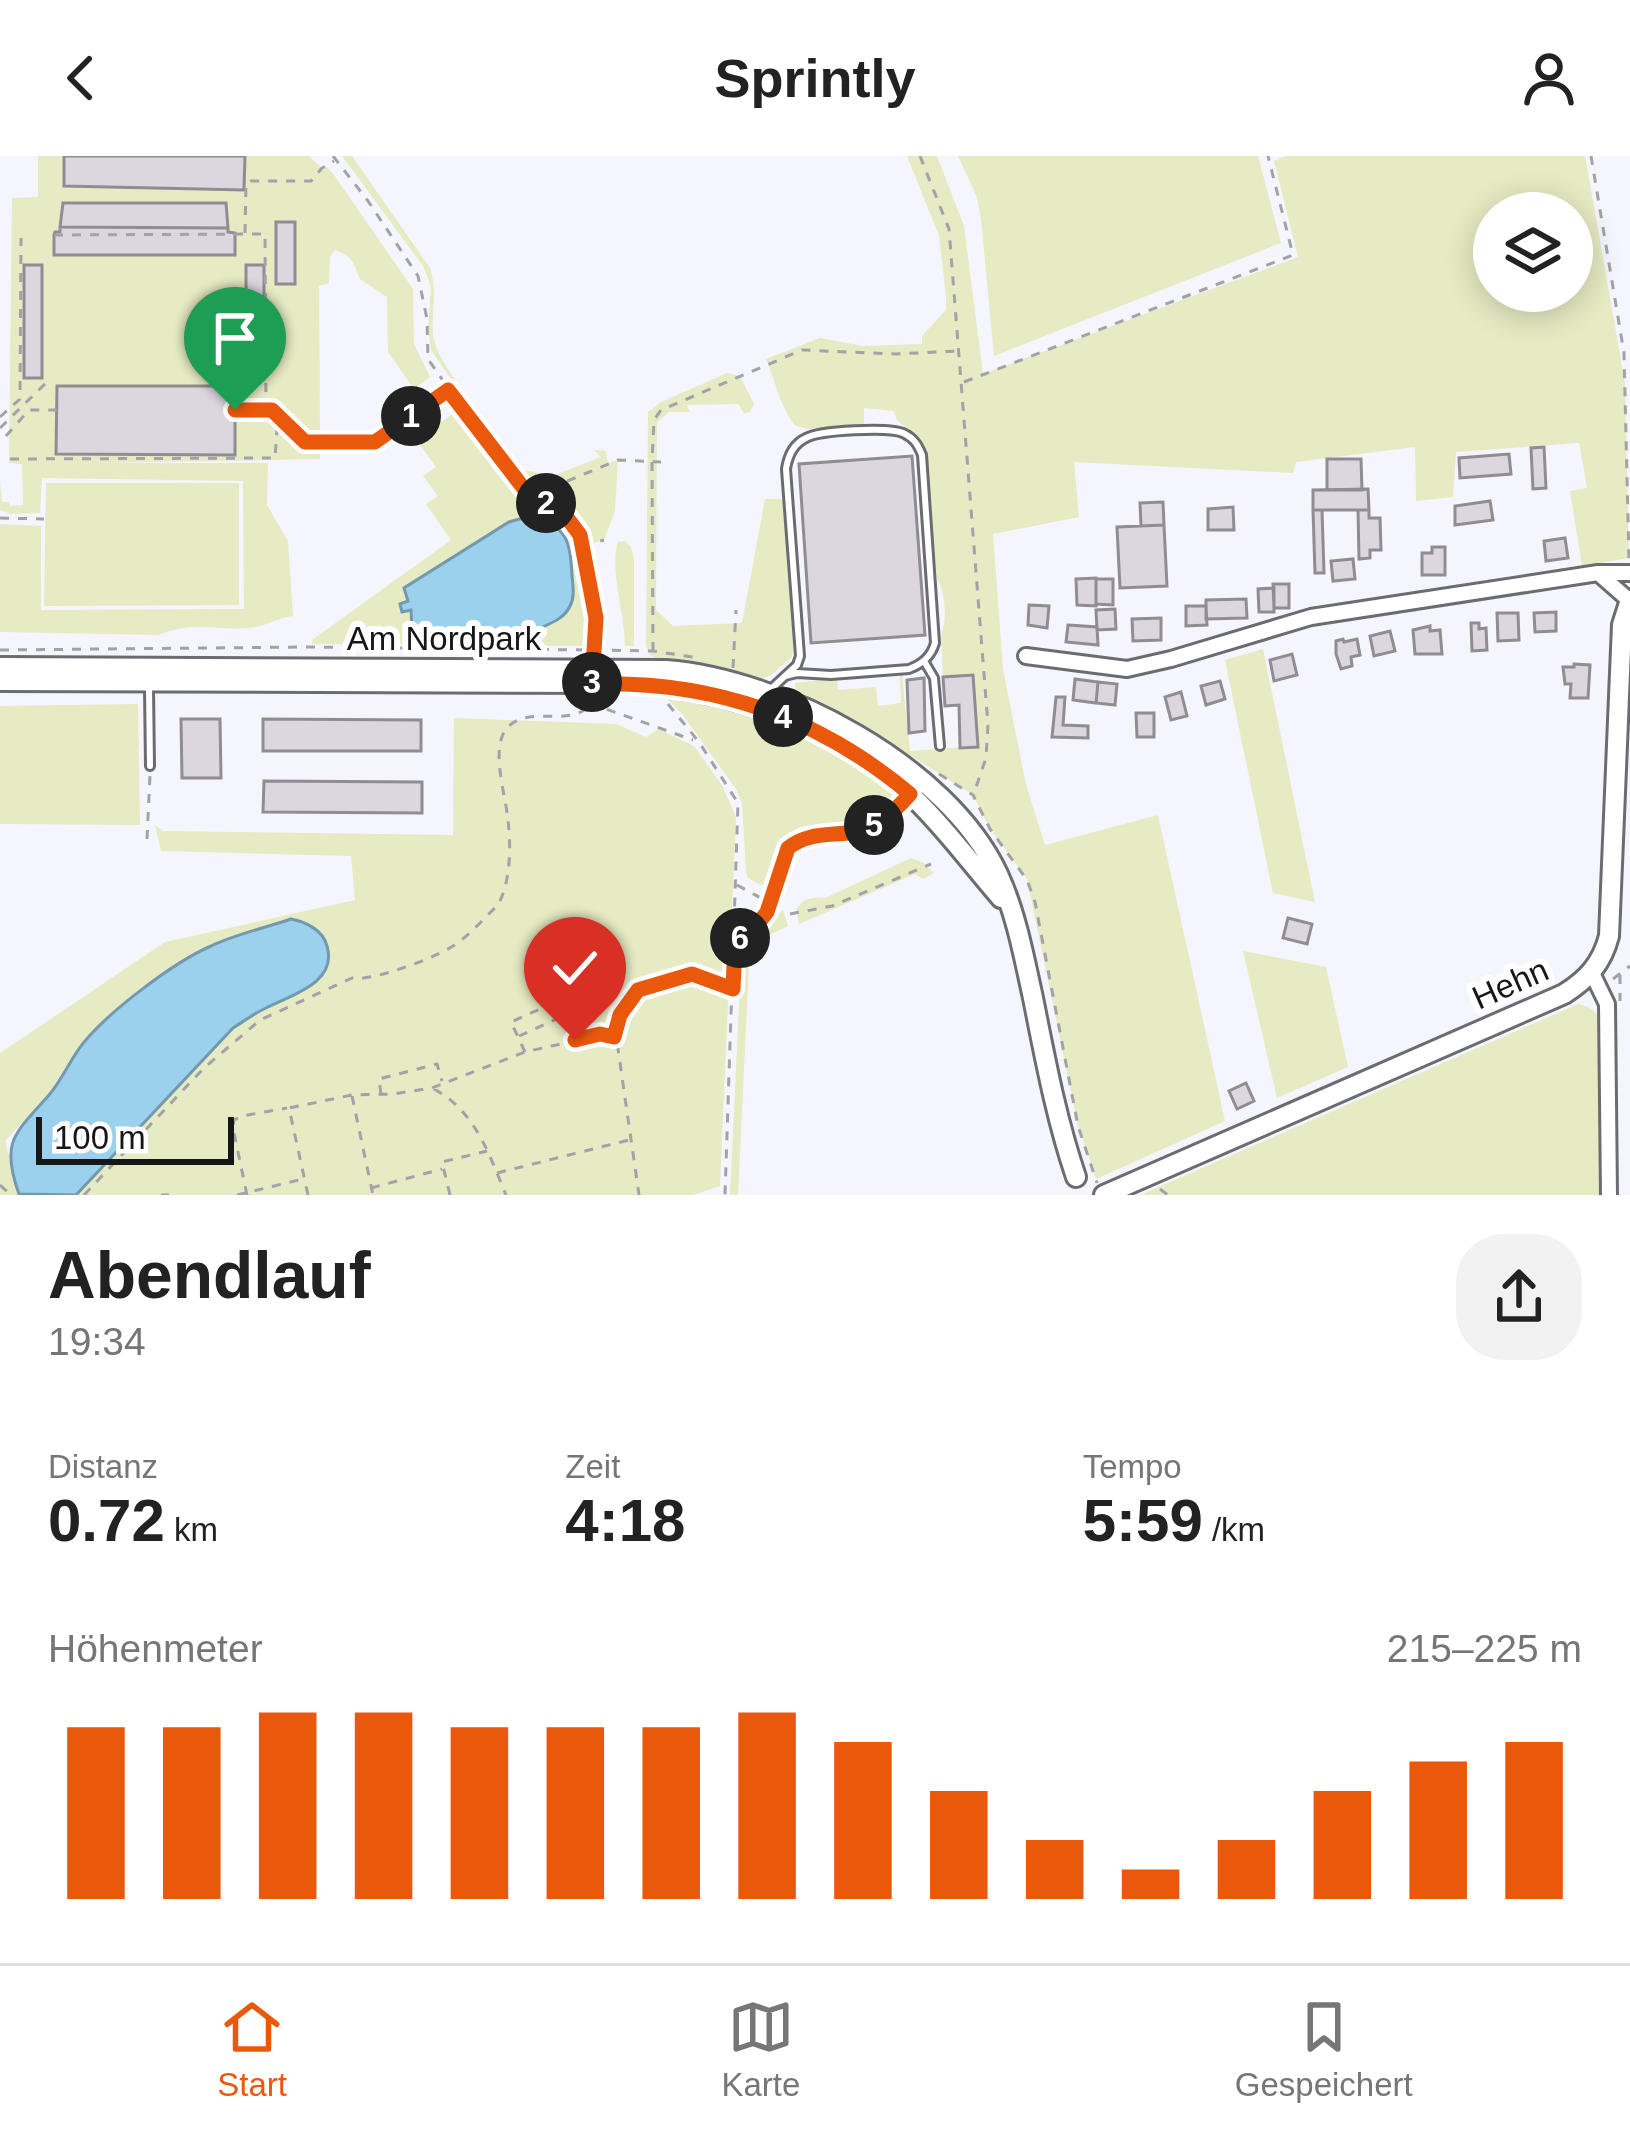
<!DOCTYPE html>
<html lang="de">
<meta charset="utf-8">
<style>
body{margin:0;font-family:Arial,sans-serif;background:#f2f2f2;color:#222;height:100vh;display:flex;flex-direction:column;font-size:45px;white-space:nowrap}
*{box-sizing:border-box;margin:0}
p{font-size:39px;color:#767676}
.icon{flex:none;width:66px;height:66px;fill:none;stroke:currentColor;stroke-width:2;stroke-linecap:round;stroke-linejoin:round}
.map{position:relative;height:1039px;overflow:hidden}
.sheet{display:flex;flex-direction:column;background:#fff;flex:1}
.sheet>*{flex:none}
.tools{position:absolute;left:1473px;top:36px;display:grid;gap:24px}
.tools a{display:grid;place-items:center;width:120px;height:120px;border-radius:50%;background:#fff;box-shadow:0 6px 30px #0003;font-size:60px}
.scale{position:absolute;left:36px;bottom:30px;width:198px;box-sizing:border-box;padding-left:12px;border:6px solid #17171a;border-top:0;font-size:33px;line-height:42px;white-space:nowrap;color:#17171a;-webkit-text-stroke:9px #fff;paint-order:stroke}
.pin{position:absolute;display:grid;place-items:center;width:102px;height:102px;color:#fff;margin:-123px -51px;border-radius:50% 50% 50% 0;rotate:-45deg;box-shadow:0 0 12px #0007}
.pin .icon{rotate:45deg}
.km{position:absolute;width:60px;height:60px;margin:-30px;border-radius:50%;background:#222;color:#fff;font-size:33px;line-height:60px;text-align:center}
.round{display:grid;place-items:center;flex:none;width:126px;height:126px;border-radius:48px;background:#f2f2f2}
.summary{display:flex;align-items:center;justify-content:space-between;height:204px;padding:0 48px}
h1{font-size:66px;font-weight:800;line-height:90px}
.stats{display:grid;grid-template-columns:repeat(3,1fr);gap:18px;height:204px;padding:12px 48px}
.stats div{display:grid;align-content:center}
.stats b{font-size:60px;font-weight:800}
.stats small{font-size:33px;font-weight:400}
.stats p{font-size:33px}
.chart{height:336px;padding:24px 48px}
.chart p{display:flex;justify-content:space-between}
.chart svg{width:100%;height:216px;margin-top:12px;stroke:#ea580c;stroke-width:6}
header{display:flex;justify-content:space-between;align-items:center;height:156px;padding:0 48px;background:#fff;font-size:54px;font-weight:800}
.menu{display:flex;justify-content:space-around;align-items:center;height:168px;border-top:3px solid #e0e0e0;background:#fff;font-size:33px;color:#767676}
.menu a{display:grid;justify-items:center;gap:6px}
.menu .active{color:#ea580c}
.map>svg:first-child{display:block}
.green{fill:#e6ebc3;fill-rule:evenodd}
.water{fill:#9bd1ed;stroke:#7399ae;stroke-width:3}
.building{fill:#dcd7de;stroke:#918c93;stroke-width:3}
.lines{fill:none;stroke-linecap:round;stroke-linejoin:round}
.lane-casing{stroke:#6b6b72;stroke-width:12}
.street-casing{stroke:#6b6b72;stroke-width:20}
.secondary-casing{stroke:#6b6b72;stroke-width:24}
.path{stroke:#a2a2a8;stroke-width:3;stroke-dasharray:9 9;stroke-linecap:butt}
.lane{stroke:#fff;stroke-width:6}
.street{stroke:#fff;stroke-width:14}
.secondary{stroke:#fff;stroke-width:18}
.route-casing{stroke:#fff;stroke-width:24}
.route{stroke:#ea580c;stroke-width:15}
.labels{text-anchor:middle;stroke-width:12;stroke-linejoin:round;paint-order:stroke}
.street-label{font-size:33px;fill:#17171a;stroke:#fff}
</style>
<header><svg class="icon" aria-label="back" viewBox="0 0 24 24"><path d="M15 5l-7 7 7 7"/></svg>Sprintly<svg class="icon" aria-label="person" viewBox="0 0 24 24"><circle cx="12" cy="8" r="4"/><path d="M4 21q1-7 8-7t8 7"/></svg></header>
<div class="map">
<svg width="1630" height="1039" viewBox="0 0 1630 1039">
<rect width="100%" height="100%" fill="#f5f5fd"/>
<path class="green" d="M38,0H309L322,12L326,10L334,19L413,133L414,188L430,221L414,233L388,196L387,141L360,123C353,107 353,100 335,94L330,101L329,127L319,130L320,303L99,307H268L267,349L288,385L293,460C279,461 270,468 256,471C220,477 196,463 159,479L0,476V368L41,370V454L244,453L243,325L42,322L40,357L11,358L0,354V326L2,346H9L10,350L23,349L22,308L9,307L12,42L38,41Z
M342,0H352L430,112C438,138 431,154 433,180C436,205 480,256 496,278L491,282L431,194L428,172L431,130L423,110Z
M907,0H937L964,70L983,218L1298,101L1274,5L1286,0H1585L1625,227L1629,402L1582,410L1570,335L1587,332L1579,287L1456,296L1453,341L1416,345L1415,291L1296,306L1293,317L1074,306L1079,361L993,378L1003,513L1026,629L1045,689L1158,659L1225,965L1096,1023L1078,970L1027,723L989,671L973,639L862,569L796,536L795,527L837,522L838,534L876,531L878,550L901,547L900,519H902L910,595L978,590L973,519L943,521L941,479C948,463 945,437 937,422L924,289L897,264L894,255L864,252V270L808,273L796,270C781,254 775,224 766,203L820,182L863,190L922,188V180L946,154V140L939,80ZM1494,57H1572V135H1494Z
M958,0H1258L1281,87L994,200L981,63L977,41Z
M727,217L740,220L754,248L750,256L744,257L738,248L687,249L690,256H669L657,266L656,454L673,470L742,467L765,343H783L794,486L792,501L771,519L761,523L660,506L649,498L646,489L648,256L661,246Z
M455,256L512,333L559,359L572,372L579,390L582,427L591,465L589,490L312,488V484L451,384L426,348L438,340L423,320L436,311L417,285Z
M501,285L522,314L536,316L547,322L601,301L594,294L606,295L608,307L618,304L615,355L604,384L588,389C579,345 553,354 527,328C516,316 507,301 497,288Z
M46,327H239V449L44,450Z
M625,385L631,391L634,403V490H625C625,460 609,410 618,386Z
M1263,493L1315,746L1273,737L1225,504Z
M663,534C690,541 718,547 744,555C808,575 862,611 912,654C899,664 887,676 871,681C849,688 811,676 795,695C788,704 788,721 785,733L759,728L748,722L746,716L742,647L736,633L682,558L665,541Z
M138,548L140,669L0,668V550Z
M454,562L616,568L646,581L658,573L694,590L722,629L736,661L720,1030L693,1039H76L233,872L263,853L85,885L51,936L5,985L20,1039H0V897L165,786L355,744L351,700L161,695L155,669L163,675L453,679Z
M911,702L924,707L934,717L923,723L915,718L799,768L796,754C802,742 813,741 825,742Z
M783,754L788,770L761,783L749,809L738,1039H730L742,787L756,772Z
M1243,795L1326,811L1348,911L1277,942Z
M1578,848C1589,850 1597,855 1600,866L1602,1039H1140Z"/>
<path class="water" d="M533,359C568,372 570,385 572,420C573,430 575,441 570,450C564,463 551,467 538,473H412L411,454L402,456L400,448L408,445L404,432L509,366Z
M291,763C306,766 323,774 327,790C338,827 291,839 266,852C255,857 244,865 233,872L76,1039L19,1038C0,985 15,978 49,939C63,923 71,901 85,885C111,854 174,806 211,790C236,778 265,772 291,763Z"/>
<path class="building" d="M64,0H245L244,34L64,30Z
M63,47H226L228,72L60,71Z
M276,66H295V128H276Z
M60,71L228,72V76L235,77V99H54V79L55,76H60Z
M24,109H42V222H24Z
M246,109H264V223H246Z
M57,230H235V299L56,298Z
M1544,291L1546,332L1533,333L1531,292Z
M1509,298L1511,318L1460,322L1459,302Z
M912,300L925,479L811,487L799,308Z
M1327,303H1361L1362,334H1327Z
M1368,333L1369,354H1313V334Z
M1490,345L1493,364L1455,369V350Z
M1163,346L1164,369L1141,370L1140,347Z
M1233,351L1234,374H1208V353Z
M1313,354H1322L1324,417H1315Z
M1358,354H1369V362H1380L1381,394H1370V402L1359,403Z
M1164,369L1167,430L1120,432L1117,371Z
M1565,382L1568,402L1546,405L1544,385Z
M1432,391H1445V419H1422V397H1432Z
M1353,403L1355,423L1333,425L1331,405Z
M1096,422V450L1077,449L1076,423Z
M1096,423H1113V449L1096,448Z
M1273,428H1289V452H1274Z
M1274,432V456H1259L1258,433Z
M1246,443L1247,462L1206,463V444Z
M1029,449L1049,450L1047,472L1028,469Z
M1186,450H1206L1207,469L1186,470Z
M1115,453L1116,473L1097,474L1096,454Z
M1556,456V475L1535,476L1534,457Z
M1497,457H1518L1519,484L1498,485Z
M1161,462V484L1133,485L1132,463Z
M1471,467H1479V473L1486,472L1487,494L1472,495Z
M1068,469L1097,471L1098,489L1066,486Z
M1430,470V475L1440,474L1442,498H1415L1413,474Z
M1390,475L1395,495L1374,500L1370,480Z
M1343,483L1344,486L1357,483L1360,499L1351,501L1352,510L1341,513L1336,498V485Z
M1292,498L1297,519L1274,525L1270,504Z
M1574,508L1590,509L1588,542H1570L1571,528H1565L1563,511H1574Z
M973,519L978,591L960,592L959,549L945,550L943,521Z
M924,522L925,575L909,577L907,524Z
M1075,523L1098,526L1096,547L1073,544Z
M1220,525L1225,543L1206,549L1201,530Z
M1098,526L1117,528L1115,549L1096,547Z
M1181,536L1187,560L1171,564L1165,541Z
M1056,541H1065L1063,569L1088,570V582L1052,581Z
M1136,557H1154V581H1137Z
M181,563H220L221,622H182Z
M263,563L421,564V595H263Z
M264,625L422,626V657L263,656Z
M1288,762L1312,768L1307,788L1283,782Z
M1246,927L1254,945L1237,953L1229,935Z"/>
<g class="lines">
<g class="lane-casing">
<path id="lane" d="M924,505L934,522L940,590
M149,532L150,610
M770,534L785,520L797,517L831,519L909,513C922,508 931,501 935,487L922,299C918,289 914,282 903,277C889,271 820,274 806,282C793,288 788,300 786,313L800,500L797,509L785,520"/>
</g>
<g class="street-casing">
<path id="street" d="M1598,417L1630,445
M1026,500L1127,513L1171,503L1311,461L1598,417H1630
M1592,817L1607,848L1609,1039"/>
</g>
<g class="secondary-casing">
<path id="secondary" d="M0,511L666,514C782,523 947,609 998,718C1016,757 1024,801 1033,842C1045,902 1056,962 1076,1021
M0,525L624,527C730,532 838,569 916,644C947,674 973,710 1001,742
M1104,1039L1564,838C1588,823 1602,807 1609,780L1622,469L1630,444"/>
</g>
<path class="path" d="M333,0L368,45L418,120L427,163L428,203L490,292L525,334L562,355L569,361L580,379L596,462L595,490
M920,0L949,73L988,569L986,602L974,637
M1591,0L1624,197L1629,404
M245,77L246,28L251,25H311L322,12L334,5
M54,79L265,78L266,249L272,254
M964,226L1293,99L1268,0
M235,254H272
M0,261L20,243L21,82
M279,261L305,285L375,286L447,235
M0,272L50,223
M6,280L29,254H57
M10,303L275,302L278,259
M534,339L618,304L661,306
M0,362L44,363
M583,390L604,384
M0,494L308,491L593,494L653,495L699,502
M653,495L652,305L654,264L661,254L802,194L895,198L958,195
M733,512L736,454
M593,542L606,553L693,584
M668,548L699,586L738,647L725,1039
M939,618L973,639L990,673L1027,724L1035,746L1078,970L1097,1027
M147,683L150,619
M737,729L770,747L783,702L793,687L806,681L869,672L899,650
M790,758L832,750L931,708
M736,785L762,762L770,747L790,750
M1620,819V845
M1613,823L1630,810
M614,879L623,853L638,834L692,818L733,833
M519,880L565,859
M525,896L511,866L560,844L575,882
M434,933C475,955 489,998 506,1039
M381,938L379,923L437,908L442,925
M352,940L373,1039
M497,1017L629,984
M0,1029L11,1039
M371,1032L442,1013
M1160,1033L1168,1039
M84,1039L204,912L260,864L352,822C370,826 428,804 446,794C466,784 482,764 498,749C511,725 511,690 508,664C506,640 489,590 508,571C530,549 566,571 588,551L590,544
M161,1039H169
M237,1039L303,1023
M247,1039L233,972L234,964L242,960L287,952
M308,1039L289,952L352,939L393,938L432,932L525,896L600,879L613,881L618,893L639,1039
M450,1039L442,1006L487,995"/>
<use href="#lane" class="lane"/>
<use href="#street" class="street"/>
<use href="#secondary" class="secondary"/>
</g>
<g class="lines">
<g class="route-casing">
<path id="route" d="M235,254H272L305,286H375L448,234L525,334L562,355L580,379L596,462L592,528C713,524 818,561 910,638C895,655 877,672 854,676C830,680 808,676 788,692L767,756L757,769L735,786L733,833L692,818L638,834L620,859L614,881L600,878L575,884"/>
</g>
<use href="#route" class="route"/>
</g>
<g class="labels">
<g class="street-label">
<text x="444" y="494">Am Nordpark</text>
<text transform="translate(1510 827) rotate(-24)" y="12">Hehn</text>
</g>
</g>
</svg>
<div class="tools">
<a><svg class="icon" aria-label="layers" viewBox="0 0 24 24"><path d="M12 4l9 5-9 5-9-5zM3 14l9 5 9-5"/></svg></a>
</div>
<div class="scale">100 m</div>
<div class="pin" style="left:235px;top:254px;background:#1e9e55"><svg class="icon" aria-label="arrive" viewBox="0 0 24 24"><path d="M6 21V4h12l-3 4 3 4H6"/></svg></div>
<div class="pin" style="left:575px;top:884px;background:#d93025"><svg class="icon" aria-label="check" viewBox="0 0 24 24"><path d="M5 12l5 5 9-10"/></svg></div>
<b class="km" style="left:411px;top:260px">1</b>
<b class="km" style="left:546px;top:347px">2</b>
<b class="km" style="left:592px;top:526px">3</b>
<b class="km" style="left:783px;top:561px">4</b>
<b class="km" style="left:874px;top:669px">5</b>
<b class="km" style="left:740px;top:782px">6</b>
</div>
<section class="sheet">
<div class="summary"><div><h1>Abendlauf</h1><p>19:34</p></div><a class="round"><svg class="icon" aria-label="share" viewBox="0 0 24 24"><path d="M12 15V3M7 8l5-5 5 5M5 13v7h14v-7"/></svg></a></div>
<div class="stats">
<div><p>Distanz</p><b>0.72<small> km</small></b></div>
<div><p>Zeit</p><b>4:18</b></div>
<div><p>Tempo</p><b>5:59<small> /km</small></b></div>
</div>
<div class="chart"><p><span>Höhenmeter</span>215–225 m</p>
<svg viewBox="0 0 160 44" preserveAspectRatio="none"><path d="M5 44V9M15 44V9M25 44V6M35 44V6M45 44V9M55 44V9M65 44V9M75 44V6M85 44V12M95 44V22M105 44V32M115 44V38M125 44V32M135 44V22M145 44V16M155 44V12"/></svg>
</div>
</section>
<nav class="menu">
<a class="active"><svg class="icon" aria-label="home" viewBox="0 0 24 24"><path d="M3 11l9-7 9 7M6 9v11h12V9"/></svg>Start</a>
<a><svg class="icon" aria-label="map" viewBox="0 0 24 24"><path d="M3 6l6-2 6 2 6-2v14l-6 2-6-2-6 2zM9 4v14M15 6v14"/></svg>Karte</a>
<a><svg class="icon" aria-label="saved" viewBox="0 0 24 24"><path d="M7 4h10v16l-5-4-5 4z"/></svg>Gespeichert</a>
</nav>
